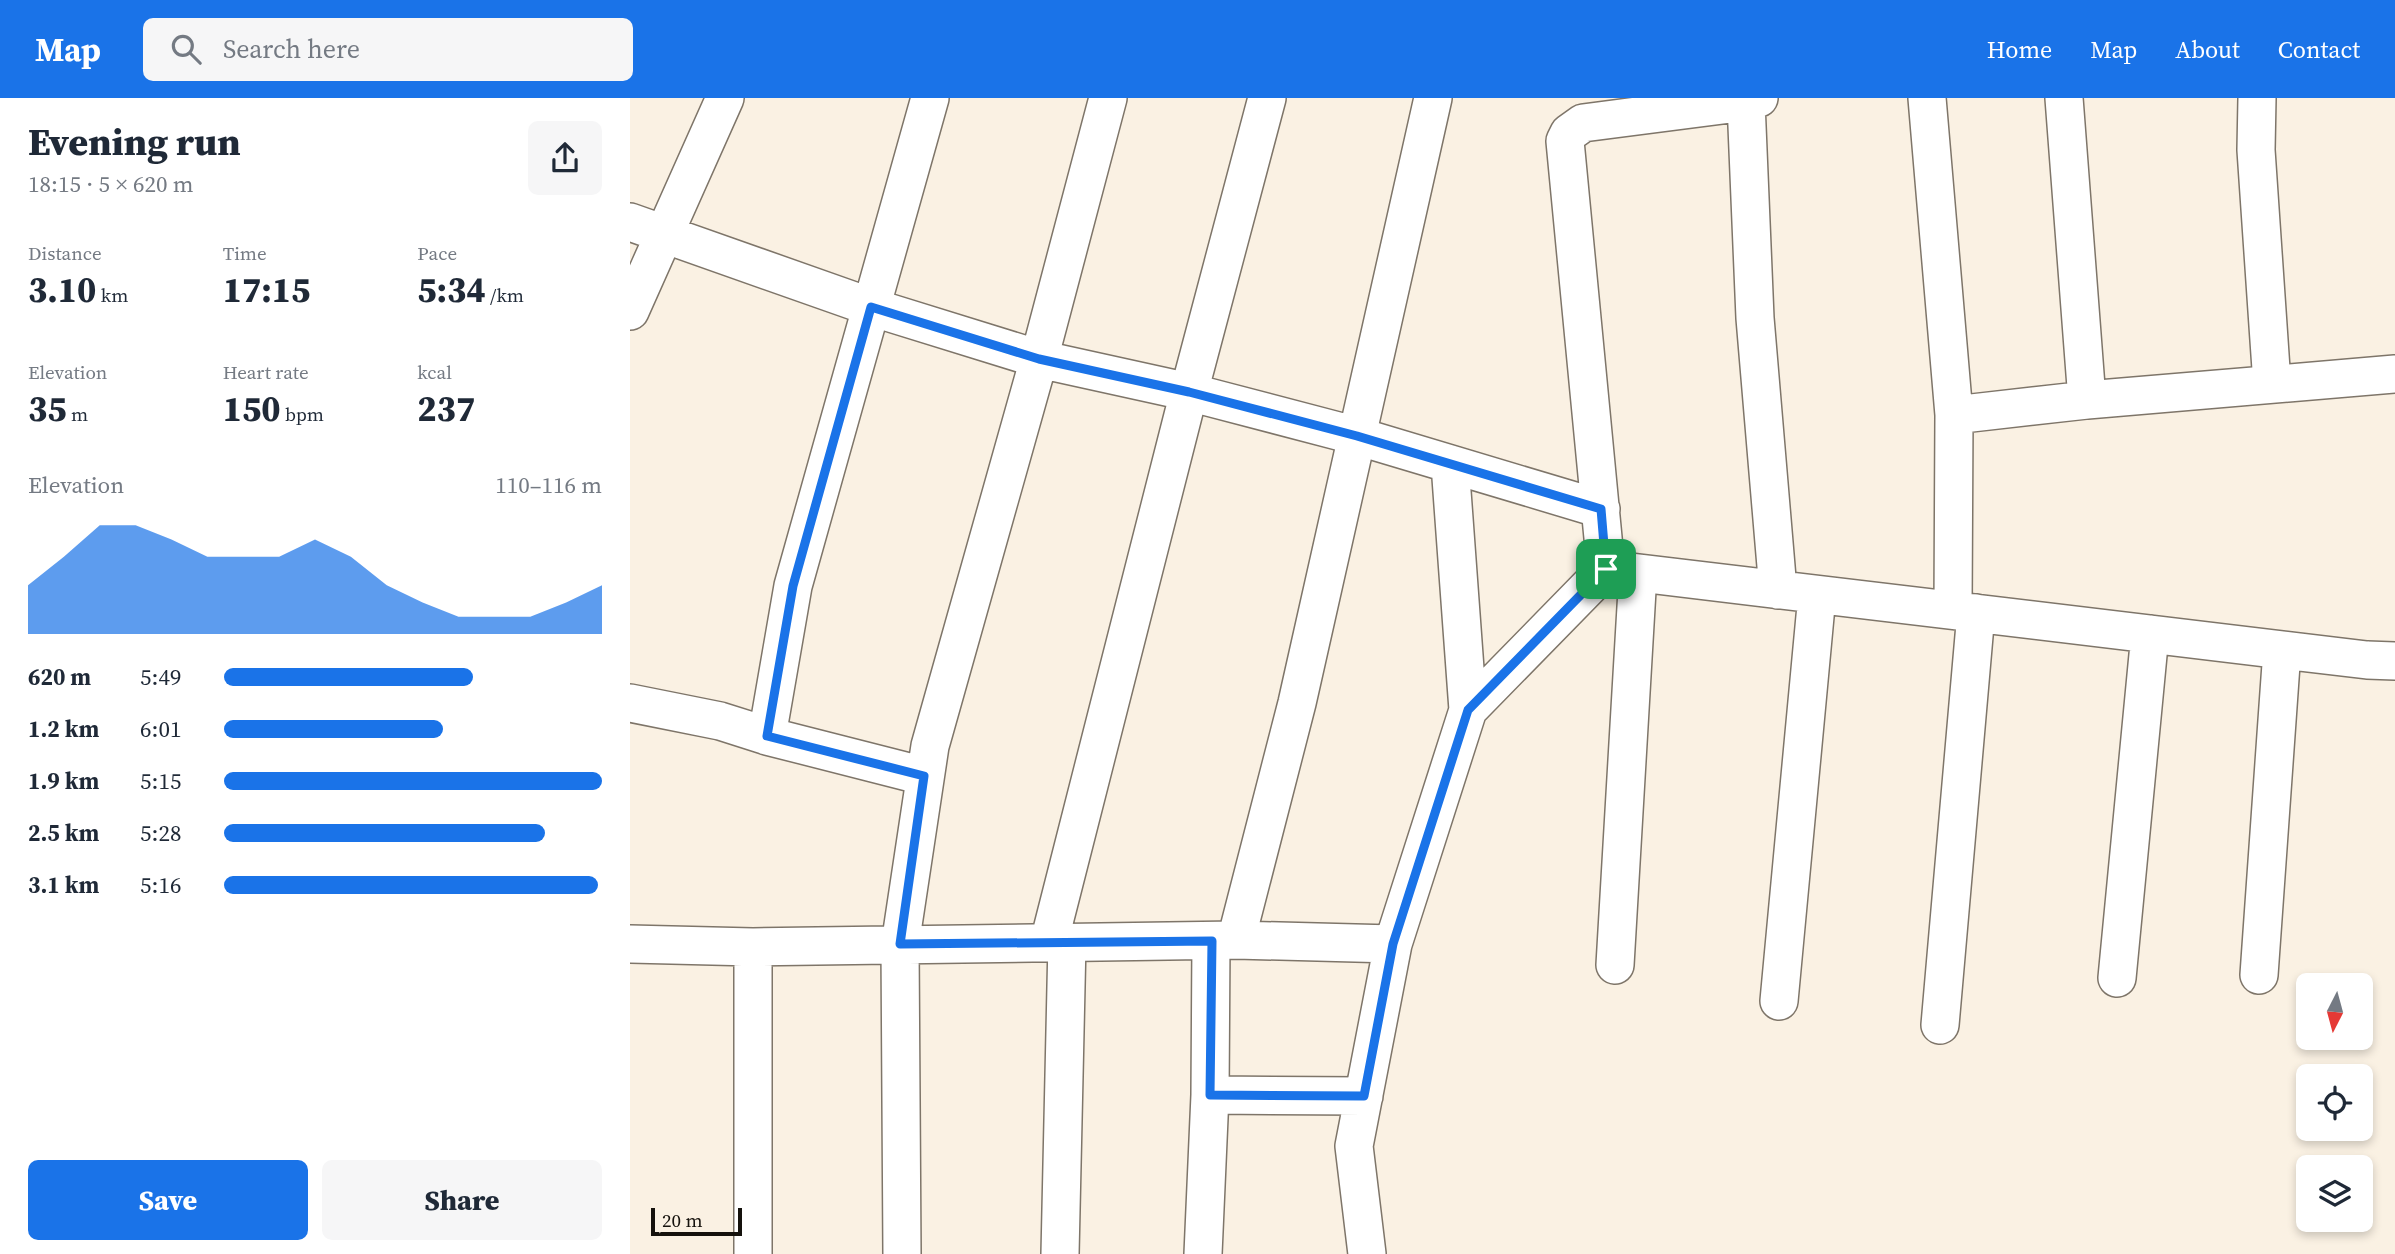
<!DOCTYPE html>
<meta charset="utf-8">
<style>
body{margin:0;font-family:"Source Serif 4",serif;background:#f6f6f7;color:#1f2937;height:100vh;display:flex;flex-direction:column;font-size:26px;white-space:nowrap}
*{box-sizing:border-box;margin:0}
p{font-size:23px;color:#747a83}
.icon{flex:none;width:38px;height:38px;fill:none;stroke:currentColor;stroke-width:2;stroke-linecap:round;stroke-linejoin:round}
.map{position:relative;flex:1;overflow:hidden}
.side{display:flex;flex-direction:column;background:#fff;width:630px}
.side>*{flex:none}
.needle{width:46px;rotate:186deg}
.tools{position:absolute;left:1666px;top:875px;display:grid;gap:14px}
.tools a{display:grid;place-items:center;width:77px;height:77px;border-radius:10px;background:#fff;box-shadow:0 4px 10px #0003;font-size:35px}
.scale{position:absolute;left:21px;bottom:18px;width:91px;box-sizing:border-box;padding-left:7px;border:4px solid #15120d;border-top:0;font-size:19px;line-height:24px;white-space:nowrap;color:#15120d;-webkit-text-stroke:5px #faf1e3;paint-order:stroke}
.pin{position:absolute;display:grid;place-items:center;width:60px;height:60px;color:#fff;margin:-30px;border-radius:14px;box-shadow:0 4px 10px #0006}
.round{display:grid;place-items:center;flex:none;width:74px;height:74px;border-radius:10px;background:#f6f6f7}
.head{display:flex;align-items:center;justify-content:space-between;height:119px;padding:0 28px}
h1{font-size:38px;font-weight:800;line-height:52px}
.figures{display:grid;grid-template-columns:repeat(3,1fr);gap:10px;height:119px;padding:7px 28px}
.figures div{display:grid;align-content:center}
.figures b{font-size:35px;font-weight:800}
.figures small{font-size:19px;font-weight:400}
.figures p{font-size:19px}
.chart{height:196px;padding:14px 28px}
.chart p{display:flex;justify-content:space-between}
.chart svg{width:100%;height:126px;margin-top:7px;fill:#1a73e8;opacity:.7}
.action{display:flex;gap:14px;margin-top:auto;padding:14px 28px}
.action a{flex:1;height:80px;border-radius:10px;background:#1a73e8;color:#fff;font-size:28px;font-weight:800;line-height:80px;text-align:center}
.action a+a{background:#f6f6f7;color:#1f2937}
ul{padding:0 28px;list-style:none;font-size:23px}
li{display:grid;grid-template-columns:112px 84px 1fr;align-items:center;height:52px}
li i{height:18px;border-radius:9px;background:#1a73e8}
header{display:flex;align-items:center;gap:42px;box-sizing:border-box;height:98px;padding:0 35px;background:#1a73e8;color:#fff}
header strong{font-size:33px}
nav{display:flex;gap:38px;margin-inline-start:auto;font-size:24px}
.search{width:490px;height:63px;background:#f6f6f7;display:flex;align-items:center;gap:18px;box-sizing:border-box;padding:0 24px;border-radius:10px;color:#747a83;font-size:26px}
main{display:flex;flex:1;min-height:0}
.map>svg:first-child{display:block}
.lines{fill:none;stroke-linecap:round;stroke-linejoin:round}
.minor-casing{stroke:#7e7569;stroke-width:40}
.minor{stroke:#fff;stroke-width:37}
.route-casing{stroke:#fff;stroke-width:14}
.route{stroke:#1a73e8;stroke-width:9}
</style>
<header>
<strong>Map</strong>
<div class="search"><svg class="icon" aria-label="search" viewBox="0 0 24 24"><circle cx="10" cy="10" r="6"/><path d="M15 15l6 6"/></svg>Search here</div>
<nav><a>Home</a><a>Map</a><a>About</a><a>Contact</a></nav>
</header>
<main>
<section class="side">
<div class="head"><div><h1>Evening run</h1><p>18:15 · 5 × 620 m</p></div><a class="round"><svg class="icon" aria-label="share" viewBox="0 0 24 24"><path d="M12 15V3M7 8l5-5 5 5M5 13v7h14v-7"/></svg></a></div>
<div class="figures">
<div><p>Distance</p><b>3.10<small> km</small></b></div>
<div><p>Time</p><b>17:15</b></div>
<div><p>Pace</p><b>5:34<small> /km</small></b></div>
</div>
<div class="figures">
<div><p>Elevation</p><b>35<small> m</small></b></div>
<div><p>Heart rate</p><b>150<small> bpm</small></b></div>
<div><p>kcal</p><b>237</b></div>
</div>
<div class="chart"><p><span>Elevation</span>110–116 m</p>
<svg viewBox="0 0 160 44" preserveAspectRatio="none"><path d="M0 44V27L10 17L20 6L30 6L40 11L50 17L60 17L70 17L80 11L90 17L100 27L110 33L120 38L130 38L140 38L150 33L160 27V44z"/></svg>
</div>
<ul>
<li><b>620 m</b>5:49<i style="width:66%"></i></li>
<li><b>1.2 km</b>6:01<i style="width:58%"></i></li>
<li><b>1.9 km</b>5:15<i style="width:100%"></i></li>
<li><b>2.5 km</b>5:28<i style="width:85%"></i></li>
<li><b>3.1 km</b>5:16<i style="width:99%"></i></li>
</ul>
<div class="action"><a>Save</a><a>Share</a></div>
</section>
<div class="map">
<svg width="1765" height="1156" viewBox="0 0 1765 1156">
<rect width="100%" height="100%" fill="#faf1e3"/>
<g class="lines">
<g class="minor-casing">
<path id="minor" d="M1297,0L1324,317L1323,512
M1434,0L1457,302
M1627,0L1626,52L1642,286
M1116,4L1125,220L1148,492
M0,124L241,209L409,261L559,294L727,338L971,411
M0,213L95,0
M1324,317L1457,302L1765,276
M820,366L838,612
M976,471L935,43L939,35L953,25L1116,4L1129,0
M0,605L90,623L137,638L294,678
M137,638L163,488L300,0
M606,842L763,846L838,612L976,471L1737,562L1765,563
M419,844L559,294L637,0
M0,846L123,849L606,842L667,605L803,0
M123,849V1156
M985,867L1008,475
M1629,877L1652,552
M1487,880L1520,536
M1149,903L1187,497
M1310,927L1346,515
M580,997L734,998
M272,1156L270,847L300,648L409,261L478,0
M430,1156L437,844
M573,1156L580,997L581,843
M737,1156L724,1048L763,846"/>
</g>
<use href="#minor" class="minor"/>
</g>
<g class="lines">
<g class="route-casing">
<path id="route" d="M241,209L409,261L559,294L727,338L971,411L976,471L838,612L763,846L734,998L580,997L582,843L270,846L294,678L137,638L163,488Z"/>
</g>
<use href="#route" class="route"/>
</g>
</svg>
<div class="tools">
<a><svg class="needle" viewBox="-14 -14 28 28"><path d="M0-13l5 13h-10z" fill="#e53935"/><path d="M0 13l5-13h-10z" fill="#747a83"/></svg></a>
<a><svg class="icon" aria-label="locate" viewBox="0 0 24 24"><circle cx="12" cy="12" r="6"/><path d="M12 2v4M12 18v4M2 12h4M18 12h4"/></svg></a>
<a><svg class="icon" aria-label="layers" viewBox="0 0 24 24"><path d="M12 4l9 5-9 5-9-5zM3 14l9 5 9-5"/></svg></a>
</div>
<div class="scale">20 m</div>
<div class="pin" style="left:976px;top:471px;background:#1e9e55"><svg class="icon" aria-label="arrive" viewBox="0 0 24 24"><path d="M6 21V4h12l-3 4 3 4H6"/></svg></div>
</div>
</main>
